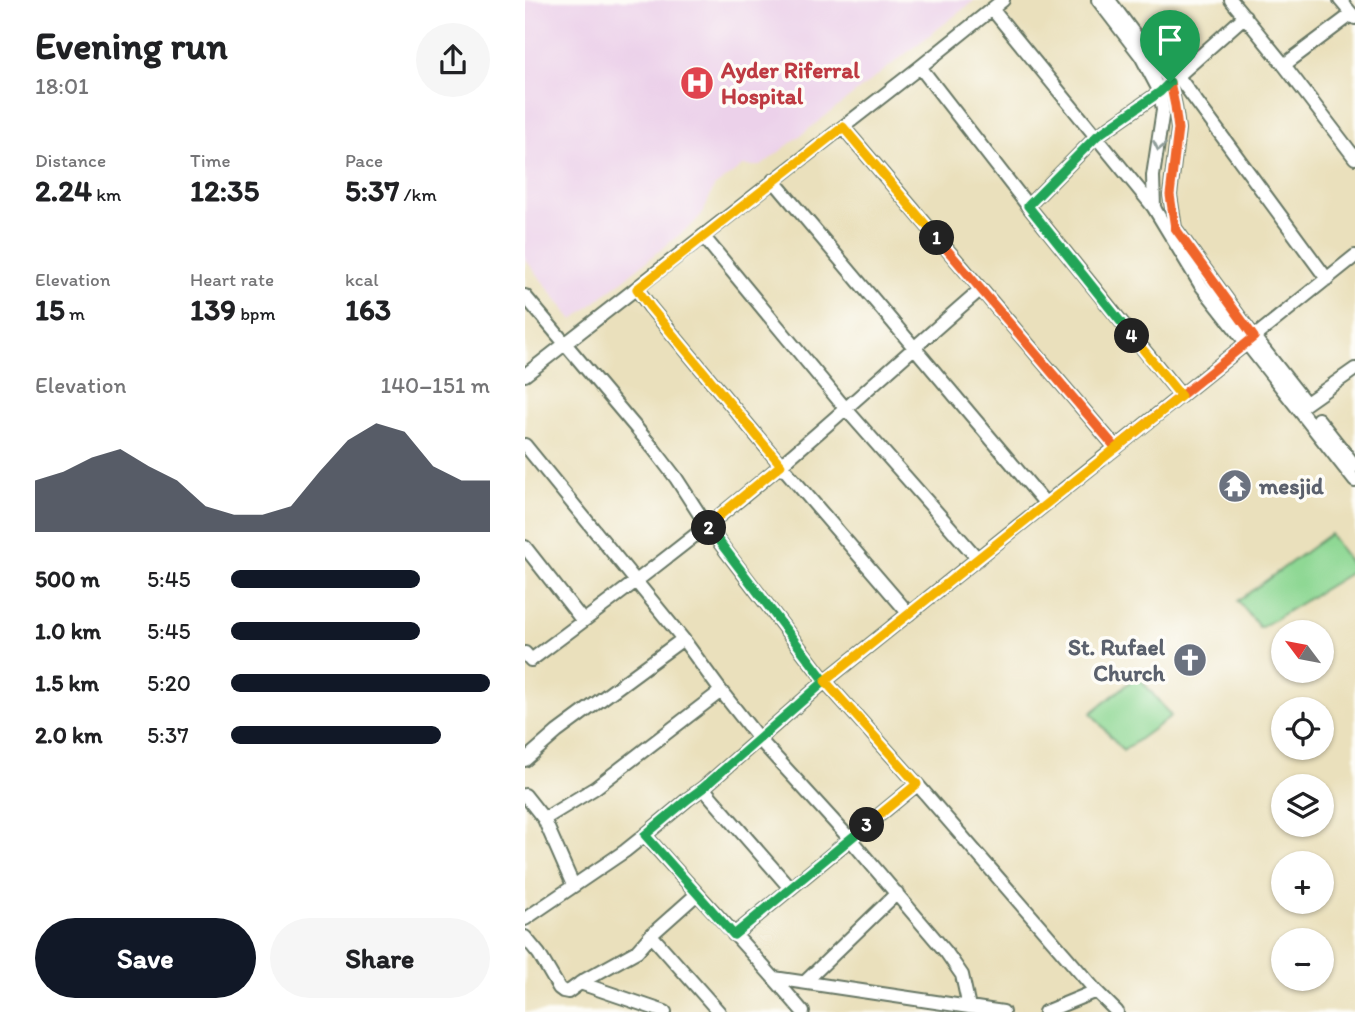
<!DOCTYPE html>
<meta charset="utf-8">
<style>
body{margin:0;font-family:Itim,sans-serif;background:#f6f6f6;color:#202124;height:100vh;display:flex;flex-direction:column;font-size:26px;white-space:nowrap}
*{box-sizing:border-box;margin:0}
p{font-size:23px;color:#757577}
.icon{flex:none;width:38px;height:38px;fill:none;stroke:currentColor;stroke-width:2;stroke-linecap:round;stroke-linejoin:round}
.map{position:relative;flex:1;overflow:hidden}
.drawer{display:flex;flex-direction:column;background:#fff;width:525px}
.drawer>*{flex:none}
.needle{width:46px;rotate:302deg}
.fabs{position:absolute;left:746px;top:620px;display:grid;gap:14px}
.fabs a{display:grid;place-items:center;width:63px;height:63px;border-radius:50%;background:#fff;box-shadow:0 2px 5px #0004;font-size:35px}
.pin{position:absolute;display:grid;place-items:center;width:60px;height:60px;color:#fff;margin:-72px -30px;border-radius:50% 50% 50% 0;rotate:-45deg;box-shadow:0 0 7px #0007}
.pin .icon{rotate:45deg}
.km{position:absolute;width:35px;height:35px;margin:-18px;border-radius:50%;background:#222;color:#fff;font-size:19px;line-height:35px;text-align:center}
.round{display:grid;place-items:center;flex:none;width:74px;height:74px;border-radius:37px;background:#f6f6f6}
.head{display:flex;align-items:center;justify-content:space-between;height:119px;padding:0 35px}
h1{font-size:38px;font-weight:700;line-height:52px}
.figures{display:grid;grid-template-columns:repeat(3,1fr);gap:10px;height:119px;padding:7px 35px}
.figures div{display:grid;align-content:center}
.figures b{font-size:30px;font-weight:700}
.figures small{font-size:19px;font-weight:400}
.figures p{font-size:19px}
.chart{height:196px;padding:14px 35px}
.chart p{display:flex;justify-content:space-between}
.chart svg{width:100%;height:126px;margin-top:7px;fill:#111827;opacity:.7}
.action{display:flex;gap:14px;margin-top:auto;padding:14px 35px}
.action a{flex:1;height:80px;border-radius:42px;background:#111827;color:#fff;font-size:28px;font-weight:700;line-height:80px;text-align:center}
.action a+a{background:#f6f6f6;color:#202124}
ul{padding:0 35px;list-style:none;font-size:23px}
li{display:grid;grid-template-columns:112px 84px 1fr;align-items:center;height:52px}
li i{height:18px;border-radius:9px;background:#111827}
main{display:flex;flex:1;min-height:0}
.map>svg:first-child{display:block}
.built{fill:#ecd1ea}
.green{fill:#8fd894;stroke:#578a64;stroke-width:2}
.lines{fill:none;stroke-linecap:round;stroke-linejoin:round}
.minor-casing{stroke:#667664;stroke-width:16}
.minor{stroke:#fff;stroke-width:12}
.oneway{stroke:#8f9e9a}
.split-1-casing{stroke:#fff;stroke-width:14}
.split-2-casing{stroke:#fff;stroke-width:14}
.split-3-casing{stroke:#fff;stroke-width:14}
.split-4-casing{stroke:#fff;stroke-width:14}
.split-5-casing{stroke:#fff;stroke-width:14}
.split-1{stroke:#f0652b;stroke-width:9}
.split-2{stroke:#f5b400;stroke-width:9}
.split-3{stroke:#22a559;stroke-width:9}
.split-4{stroke:#f5b400;stroke-width:9}
.split-5{stroke:#22a559;stroke-width:9}
.labels{text-anchor:middle;stroke-width:7;stroke-linejoin:round;paint-order:stroke}
.health-label{font-size:23px;font-weight:bold;fill:#be3a42;stroke:#fdfcf7;text-anchor:start}
.worship-label{font-size:23px;font-weight:bold;fill:#5b616d;stroke:#fdfcf7;text-anchor:start}
</style>
<main>
<section class="drawer">
<div class="head"><div><h1>Evening run</h1><p>18:01</p></div><a class="round"><svg class="icon" aria-label="share" viewBox="0 0 24 24"><path d="M12 15V3M7 8l5-5 5 5M5 13v7h14v-7"/></svg></a></div>
<div class="figures">
<div><p>Distance</p><b>2.24<small> km</small></b></div>
<div><p>Time</p><b>12:35</b></div>
<div><p>Pace</p><b>5:37<small> /km</small></b></div>
</div>
<div class="figures">
<div><p>Elevation</p><b>15<small> m</small></b></div>
<div><p>Heart rate</p><b>139<small> bpm</small></b></div>
<div><p>kcal</p><b>163</b></div>
</div>
<div class="chart"><p><span>Elevation</span>140–151 m</p>
<svg viewBox="0 0 160 44" preserveAspectRatio="none"><path d="M0 44V26L10 23L20 18L30 15L40 21L50 26L60 35L70 38L80 38L90 35L100 23L110 12L120 6L130 9L140 21L150 26L160 26V44z"/></svg>
</div>
<ul>
<li><b>500 m</b>5:45<i style="width:73%"></i></li>
<li><b>1.0 km</b>5:45<i style="width:73%"></i></li>
<li><b>1.5 km</b>5:20<i style="width:100%"></i></li>
<li><b>2.0 km</b>5:37<i style="width:81%"></i></li>
</ul>
<div class="action"><a>Save</a><a>Share</a></div>
</section>
<div class="map">
<svg width="830" height="1012" viewBox="0 0 830 1012">
<rect width="100%" height="100%" fill="#fdfcf7"/>
<filter id="ink" filterUnits="userSpaceOnUse"><feTurbulence type="fractalNoise" baseFrequency=".0143" numOctaves="2"/><feDisplacementMap in="SourceGraphic" scale="14" xChannelSelector="R" yChannelSelector="G"/><feConvolveMatrix kernelMatrix="1 2 1 2 8 2 1 2 1" color-interpolation-filters="sRGB"/></filter>
<filter id="wash" filterUnits="userSpaceOnUse"><feTurbulence type="fractalNoise" baseFrequency=".00686" numOctaves="4" result="noise"/><feDisplacementMap in="SourceGraphic" scale="28" xChannelSelector="R" yChannelSelector="G"/><feGaussianBlur stdDeviation="1.57" result="paint"/><feColorMatrix in="noise" values="0 0 0 0 0 0 0 0 0 0 0 0 0 0 0 0 0 1.4 0 .05"/><feComposite in="paint" operator="in"/></filter>
<g filter="url(#wash)">
<rect width="100%" height="100%" fill="#eae0bc"/>
<path class="built" d="M0,0H450L236,166H218L189,187L178,213L168,224L48,320L0,259Z"/>
<path class="green" d="M805,534L830,570L735,628L713,601Z
M613,676L646,716L598,751L566,713Z"/>
</g>
<g filter="url(#ink)">
<g class="lines">
<g class="minor-casing">
<path id="minor" d="M573,0L616,56L635,92L638,110L628,176L629,208L675,284L830,481
M584,0L645,82L650,106L653,129L645,195L650,228L729,337L780,402
M706,0L759,65L830,158
M815,0L830,18
M467,9L630,209
M759,65L827,14
M395,67L503,206L656,396
M652,75L802,279
M318,127L591,448
M248,180L521,504
M503,206L572,136L635,92L720,16
M178,236L320,408L453,559
M112,289L125,307L256,465L384,614
M0,296L128,448L151,478L182,526L300,681L392,784L571,991L592,1012
M0,375L395,67L478,0
M776,407L830,369
M793,419L830,466
M0,445L158,639L196,691
M0,547L58,621
M0,653L6,660C91,597 176,533 257,464C324,407 389,347 456,289
M0,760L32,732L158,639
M178,788L265,888
M0,795L19,819
M120,835L163,799L178,788L300,681L830,256
M48,885L19,819L70,788L196,691L234,739L325,839L421,952L437,975L444,1007
M0,919L100,851L120,835C172,895 227,951 278,1012
M126,935L194,1012
M209,935L392,784
M0,937L14,954L34,988L38,991L43,992L58,981L112,951L126,935L172,894
M249,978L478,1012
M280,982L372,893
M55,983L140,1012
M520,1012L571,991"/>
</g>
<use href="#minor" class="minor"/>
</g>
<defs><path id="oneway-chevron" d="M-2-3.5L2.5 0L-2 3.5" fill="none" stroke-width="1.6" stroke-linecap="round" stroke-linejoin="round" transform="scale(1.75)"/></defs>
<use class="oneway" href="#oneway-chevron" transform="translate(634 146) rotate(101)"/>
</g>
<g class="lines" filter="url(#ink)">
<g class="split-1-casing">
<path id="split-1" d="M412,238L591,448L729,337L650,228L645,195L653,129L650,106L645,82"/>
</g>
<g class="split-2-casing">
<path id="split-2" d="M184,528L182,526L256,465L125,307L112,289L318,127L412,238"/>
</g>
<g class="split-3-casing">
<path id="split-3" d="M184,528L300,681L178,788L163,799L120,835L209,935L342,825"/>
</g>
<g class="split-4-casing">
<path id="split-4" d="M342,825L392,784L300,681L656,396L607,336"/>
</g>
<g class="split-5-casing">
<path id="split-5" d="M607,336L503,206L572,136L635,92L645,82"/>
</g>
<use href="#split-1" class="split-1"/>
<use href="#split-2" class="split-2"/>
<use href="#split-3" class="split-3"/>
<use href="#split-4" class="split-4"/>
<use href="#split-5" class="split-5"/>
</g>
<defs>
<g id="hospital-disc" transform="scale(1.75)"><circle r="9.5" fill="#e0444e" stroke="#fdfcf7"/><path d="M-5-5h3v3.5h4V-5h3V5h-3V1.5h-4V5h-3Z" fill="#fff"/></g>
<g id="temple-disc" transform="scale(1.75)"><circle r="9.5" fill="#6b7280" stroke="#fdfcf7"/><path d="M0-6L5-2H3V0L6.5 2.5H4V6H1.5V3h-3V6H-4V2.5H-6.5L-3 0V-2H-5Z" fill="#fff"/></g>
<g id="church-disc" transform="scale(1.75)"><circle r="9.5" fill="#6b7280" stroke="#fdfcf7"/><path d="M-1.2-6h2.4v3.5h3.3v2.4h-3.3V6h-2.4V-.1h-3.3v-2.4h3.3Z" fill="#fff"/></g>
</defs>
<g fill-rule="evenodd">
<use href="#hospital-disc" x="172" y="83"/>
<use href="#temple-disc" x="710" y="486"/>
<use href="#church-disc" x="665" y="660"/>
</g>
<g class="labels">
<g class="health-label">
<text x="196" y="78">Ayder Riferral<tspan x="196" dy="26">Hospital</tspan></text>
</g>
<g class="worship-label">
<text x="734" y="494">mesjid</text>
<text x="640" y="655" text-anchor="end">St. Rufael<tspan x="640" dy="26">Church</tspan></text>
</g>
</g>
</svg>
<div class="fabs">
<a><svg class="needle" viewBox="-14 -14 28 28"><path d="M0-13l5 13h-10z" fill="#e53935"/><path d="M0 13l5-13h-10z" fill="#757577"/></svg></a>
<a><svg class="icon" aria-label="locate" viewBox="0 0 24 24"><circle cx="12" cy="12" r="6"/><path d="M12 2v4M12 18v4M2 12h4M18 12h4"/></svg></a>
<a><svg class="icon" aria-label="layers" viewBox="0 0 24 24"><path d="M12 4l9 5-9 5-9-5zM3 14l9 5 9-5"/></svg></a>
<a>+</a>
<a>−</a>
</div>
<div class="pin" style="left:645px;top:82px;background:#1e9e55"><svg class="icon" aria-label="arrive" viewBox="0 0 24 24"><path d="M6 21V4h12l-3 4 3 4H6"/></svg></div>
<b class="km" style="left:412px;top:238px">1</b>
<b class="km" style="left:184px;top:528px">2</b>
<b class="km" style="left:342px;top:825px">3</b>
<b class="km" style="left:607px;top:336px">4</b>
</div>
</main>
